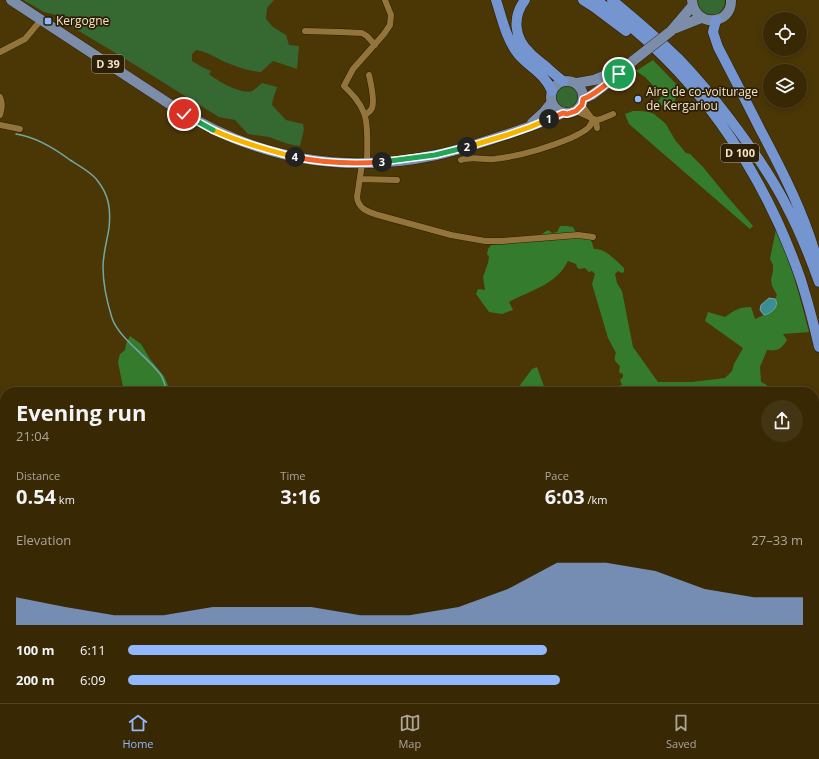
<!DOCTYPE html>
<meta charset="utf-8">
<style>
body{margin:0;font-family:"Open Sans",sans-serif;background:#433413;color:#f1f3f6;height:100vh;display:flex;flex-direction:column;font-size:15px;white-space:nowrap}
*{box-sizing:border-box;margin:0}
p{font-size:13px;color:#aba69a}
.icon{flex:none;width:22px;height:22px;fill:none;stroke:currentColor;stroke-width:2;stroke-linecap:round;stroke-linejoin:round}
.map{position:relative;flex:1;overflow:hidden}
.side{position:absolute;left:0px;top:387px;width:819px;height:316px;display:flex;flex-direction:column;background:#382804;border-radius:16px 16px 0 0;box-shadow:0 2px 6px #0003,0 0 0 1px #524426}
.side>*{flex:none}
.fabs{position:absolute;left:763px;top:12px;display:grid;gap:8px}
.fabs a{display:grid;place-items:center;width:44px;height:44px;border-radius:50%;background:#382804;box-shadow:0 2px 6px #0003,0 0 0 1px #524426;font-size:20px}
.pin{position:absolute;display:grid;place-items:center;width:34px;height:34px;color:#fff;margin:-17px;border:2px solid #fff;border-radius:50%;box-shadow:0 1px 4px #0007}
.km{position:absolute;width:20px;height:20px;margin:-10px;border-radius:50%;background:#222;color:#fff;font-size:11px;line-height:20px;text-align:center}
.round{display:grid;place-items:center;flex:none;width:42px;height:42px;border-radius:21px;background:#433413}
.summary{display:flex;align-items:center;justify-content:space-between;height:68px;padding:0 16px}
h1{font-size:22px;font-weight:700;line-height:30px}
.metrics{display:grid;grid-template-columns:repeat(3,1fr);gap:6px;height:68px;padding:4px 16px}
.metrics div{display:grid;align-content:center}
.metrics b{font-size:20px;font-weight:700}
.metrics small{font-size:11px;font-weight:400}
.metrics p{font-size:11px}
.chart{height:112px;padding:8px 16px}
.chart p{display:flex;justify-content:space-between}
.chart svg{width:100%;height:72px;margin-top:4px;fill:#91b8fd;opacity:.7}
ul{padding:0 16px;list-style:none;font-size:13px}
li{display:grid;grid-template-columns:64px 48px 1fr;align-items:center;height:30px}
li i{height:10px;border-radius:5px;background:#91b8fd}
.tab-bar{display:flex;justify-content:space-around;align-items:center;height:56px;border-top:1px solid #524426;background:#382804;font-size:11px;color:#aba69a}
.tab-bar a{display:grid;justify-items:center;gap:2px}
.tab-bar .active{color:#91b8fd}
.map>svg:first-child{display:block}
.green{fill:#366831}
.forest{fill:#347b2d}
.water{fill:#3a8d93;stroke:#72a7a2}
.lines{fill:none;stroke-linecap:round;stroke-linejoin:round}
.stream{stroke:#72a7a2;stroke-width:1.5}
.minor-casing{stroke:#2d1e00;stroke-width:7}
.primary-casing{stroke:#2d1e00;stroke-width:11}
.trunk-casing{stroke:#2d1e00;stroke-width:11}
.minor{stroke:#93753b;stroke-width:6}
.primary{stroke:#7c8daa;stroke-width:10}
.trunk{stroke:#7495cf;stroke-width:10}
.primary-bridge-casing{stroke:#2d1e00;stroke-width:11;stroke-linecap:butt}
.primary-bridge{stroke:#7c8daa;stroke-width:10}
.split-1-casing{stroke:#fff;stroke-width:8}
.split-2-casing{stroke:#fff;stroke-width:8}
.split-3-casing{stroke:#fff;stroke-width:8}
.split-4-casing{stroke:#fff;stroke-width:8}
.split-5-casing{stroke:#fff;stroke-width:8}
.split-6-casing{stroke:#fff;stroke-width:8}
.split-1{stroke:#f0652b;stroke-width:5}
.split-2{stroke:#f5b400;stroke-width:5}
.split-3{stroke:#22a559;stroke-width:5}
.split-4{stroke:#f0652b;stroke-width:5}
.split-5{stroke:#f5b400;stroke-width:5}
.split-6{stroke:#22a559;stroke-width:5}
.poi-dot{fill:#91b8fd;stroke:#2b1f07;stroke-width:1.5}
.labels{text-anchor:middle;stroke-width:3.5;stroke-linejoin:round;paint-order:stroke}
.shield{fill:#2b1f07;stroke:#b8a88d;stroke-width:1}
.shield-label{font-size:11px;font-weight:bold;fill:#f4e3c6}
.poi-label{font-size:12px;fill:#f4e3c6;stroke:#2b1f07;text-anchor:start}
</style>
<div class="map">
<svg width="819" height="703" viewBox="0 0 819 703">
<rect width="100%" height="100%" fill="#4b3606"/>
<path class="green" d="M23,0H274L267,8L266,19L273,27L286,35L289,45L299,46L297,69L273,61L261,72C248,71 237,67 225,62C216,58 206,51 196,50L192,54V61L202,67L211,71L209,74C217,81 242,95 252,91C256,89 259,85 262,83L277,87L273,99L272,105L286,120L303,124L304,129L300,146L288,144L269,137L248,134L235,120L219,117L119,55L72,27L60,16L44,12Z
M698,0H725C725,20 698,20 698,0Z
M555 97a12 12 0 1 1 24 0a12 12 0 1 1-24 0Z"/>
<path class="forest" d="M653,60L680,88C680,97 673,97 674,108L669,109L657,103L662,96L660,93L645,77L636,71Z
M633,111H640L649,112L654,114L666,124L675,140L686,153L690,154L703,167L725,194L753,226L750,229L629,124L625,114Z
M560,226H566L573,227C576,235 584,238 591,240L594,249C596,249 598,249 601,250C608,252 619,263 624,268V272L622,273L618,271L615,274L617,283L622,291L633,347L658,382H692L725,378L732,371L734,364L743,348L705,321L708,312L725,317C735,310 739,307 751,307L755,319L764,315H766L776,301L775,299L777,295L772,286L771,280L773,271V265L770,259L776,229C791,262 800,297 809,332L783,334L787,340C781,350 777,351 767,350L760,367L761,382L767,385L768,391L769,392H596L610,388L622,385L620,380L623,377V374L620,373L619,371L620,366C615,361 613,360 616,353L608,338L592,284L595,274L592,271L589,272L585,268L579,269L577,267L576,264L568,261C556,285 531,290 509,302L513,310L502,314L489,312L476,294L478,289L485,290L483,277L488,263L489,257L487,254L488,249L491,245L531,241L534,236L542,234L548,230L552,233L557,232Z
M130,336L141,344L150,359L164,376L171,392H145L136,387L128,391L123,387L118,362L120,354L125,350L126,344Z
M537,367L546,392H515L532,369Z
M5,466V523L0,528V467Z
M0,532L5,538V698H233L234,703H0Z
M499,698H530V703H500Z"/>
<path class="water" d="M769,298L775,299C780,306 771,314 764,315L760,310L761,305Z"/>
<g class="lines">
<path class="stream" d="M16,134C36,137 54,148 70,160C78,165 92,173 97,180C109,195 111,209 109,228C107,241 103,254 103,267C103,283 107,302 112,318C118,336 142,353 155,368C157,371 161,374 162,377C165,382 165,388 167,392
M814,560L819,580
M0,623L5,626
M75,698L80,703
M225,698L227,703"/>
<g class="minor-casing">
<path id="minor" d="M305,31L340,32L362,33L367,36L375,45
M0,52L25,39L41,20
M0,97C3,103 2,109 0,115
M582,105L590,116
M576,111L596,120L601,119L613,114
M365,115C368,113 371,111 372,108C375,100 371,84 369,75
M596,120L597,128
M0,125L20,129
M461,160C472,156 483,160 494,159C520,156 547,148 571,138C576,135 585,132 589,127C591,125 592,122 593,119
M362,164L357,197C358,209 369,212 378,215L451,235L485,241H502L578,235L593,237
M367,164C367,150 369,125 364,113C360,102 352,94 344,86L353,69L384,34L390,25L391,15L385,0
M360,179L397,180
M814,626L816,638L817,703"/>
</g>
<g class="primary-casing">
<path id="primary" d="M11,0L174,107C254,158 342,175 436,155C450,152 463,148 477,144C506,135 535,126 563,113
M692,0C694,28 732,26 731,0
M676,28L701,18
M671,31L693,5
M551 97a16 16 0 1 1 32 0a16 16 0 1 1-32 0Z
M577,83L594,80L619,70
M583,99L592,95L609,82L619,74L634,60
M532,123L543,113L551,103"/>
</g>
<g class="trunk-casing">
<path id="trunk" d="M496,0C502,18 506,39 518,54C530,68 544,73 552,91
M525,0C512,17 514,38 530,53C534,57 539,61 544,65C550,70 556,76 563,81
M583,0L594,7L626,31
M596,0C694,69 762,167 801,280C808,302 814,325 819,347
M612,0C635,19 657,38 678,58C696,77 713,97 729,118C751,147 771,175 787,207C800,231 810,257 819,282
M716,20L713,32L718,47C732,74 746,101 760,129C783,172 805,215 818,263"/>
</g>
<use href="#minor" class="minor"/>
<use href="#primary" class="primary"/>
<use href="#trunk" class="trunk"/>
<g class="primary-bridge-casing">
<path id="primary-bridge" d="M634,60L671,31"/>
</g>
<use href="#primary-bridge" class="primary-bridge"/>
</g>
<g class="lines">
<g class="split-1-casing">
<path id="split-1" d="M549,119L563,113L567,114L576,111L582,105L583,99C594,96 610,81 619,74"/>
</g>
<g class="split-2-casing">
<path id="split-2" d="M467,147L507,135L530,127L549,119"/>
</g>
<g class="split-3-casing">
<path id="split-3" d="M382,162L435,155L467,147"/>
</g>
<g class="split-4-casing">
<path id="split-4" d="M295,157C324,163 353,164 382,162"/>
</g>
<g class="split-5-casing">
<path id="split-5" d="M213,130C239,142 267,150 295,157"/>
</g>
<g class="split-6-casing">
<path id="split-6" d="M184,114L213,130"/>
</g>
<use href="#split-1" class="split-1"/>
<use href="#split-2" class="split-2"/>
<use href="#split-3" class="split-3"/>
<use href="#split-4" class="split-4"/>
<use href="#split-5" class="split-5"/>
<use href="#split-6" class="split-6"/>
</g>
<g class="poi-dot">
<rect x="44" y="17" width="8" height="8" rx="2"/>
<circle cx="638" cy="99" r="4"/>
</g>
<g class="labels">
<g class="shield">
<rect x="92" y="55" width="32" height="18" rx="3"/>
<rect x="721" y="144" width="38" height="18" rx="3"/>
</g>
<g class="shield-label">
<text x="108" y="68">D 39</text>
<text x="740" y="157">D 100</text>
</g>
<g class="poi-label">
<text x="56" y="25">Kergogne</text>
<text x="646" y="96">Aire de co-voiturage<tspan x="646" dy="14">de Kergariou</tspan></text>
</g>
</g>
</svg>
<div class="fabs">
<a><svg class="icon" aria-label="locate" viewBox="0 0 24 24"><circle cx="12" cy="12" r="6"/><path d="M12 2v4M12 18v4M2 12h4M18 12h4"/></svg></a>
<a><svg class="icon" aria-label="layers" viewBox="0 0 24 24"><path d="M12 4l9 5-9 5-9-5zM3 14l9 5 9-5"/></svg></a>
</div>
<div class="pin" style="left:619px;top:74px;background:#1e9e55"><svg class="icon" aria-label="arrive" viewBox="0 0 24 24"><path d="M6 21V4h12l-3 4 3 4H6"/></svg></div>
<div class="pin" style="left:184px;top:114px;background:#d93025"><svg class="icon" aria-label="check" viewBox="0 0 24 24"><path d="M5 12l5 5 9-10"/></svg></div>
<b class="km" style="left:549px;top:119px">1</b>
<b class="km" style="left:467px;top:147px">2</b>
<b class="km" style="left:382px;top:162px">3</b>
<b class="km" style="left:295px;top:157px">4</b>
<section class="side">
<div class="summary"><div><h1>Evening run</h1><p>21:04</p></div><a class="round"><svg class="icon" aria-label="share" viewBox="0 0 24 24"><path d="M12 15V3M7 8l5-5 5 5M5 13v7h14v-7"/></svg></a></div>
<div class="metrics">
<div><p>Distance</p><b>0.54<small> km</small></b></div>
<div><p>Time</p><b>3:16</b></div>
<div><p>Pace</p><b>6:03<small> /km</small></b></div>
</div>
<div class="chart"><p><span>Elevation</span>27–33 m</p>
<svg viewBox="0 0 160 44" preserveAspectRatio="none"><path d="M0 44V27L10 33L20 38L30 38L40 33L50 33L60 33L70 38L80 38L90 33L100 22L110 6L120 6L130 11L140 22L150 27L160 27V44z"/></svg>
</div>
<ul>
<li><b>100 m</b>6:11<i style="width:62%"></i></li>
<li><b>200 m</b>6:09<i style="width:64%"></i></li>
</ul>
</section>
</div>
<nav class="tab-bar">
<a class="active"><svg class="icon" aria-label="home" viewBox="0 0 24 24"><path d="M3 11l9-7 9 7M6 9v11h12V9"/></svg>Home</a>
<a><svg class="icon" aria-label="map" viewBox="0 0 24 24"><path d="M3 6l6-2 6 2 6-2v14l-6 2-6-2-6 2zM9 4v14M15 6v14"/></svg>Map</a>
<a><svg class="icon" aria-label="saved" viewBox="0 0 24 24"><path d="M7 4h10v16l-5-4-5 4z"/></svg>Saved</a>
</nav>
